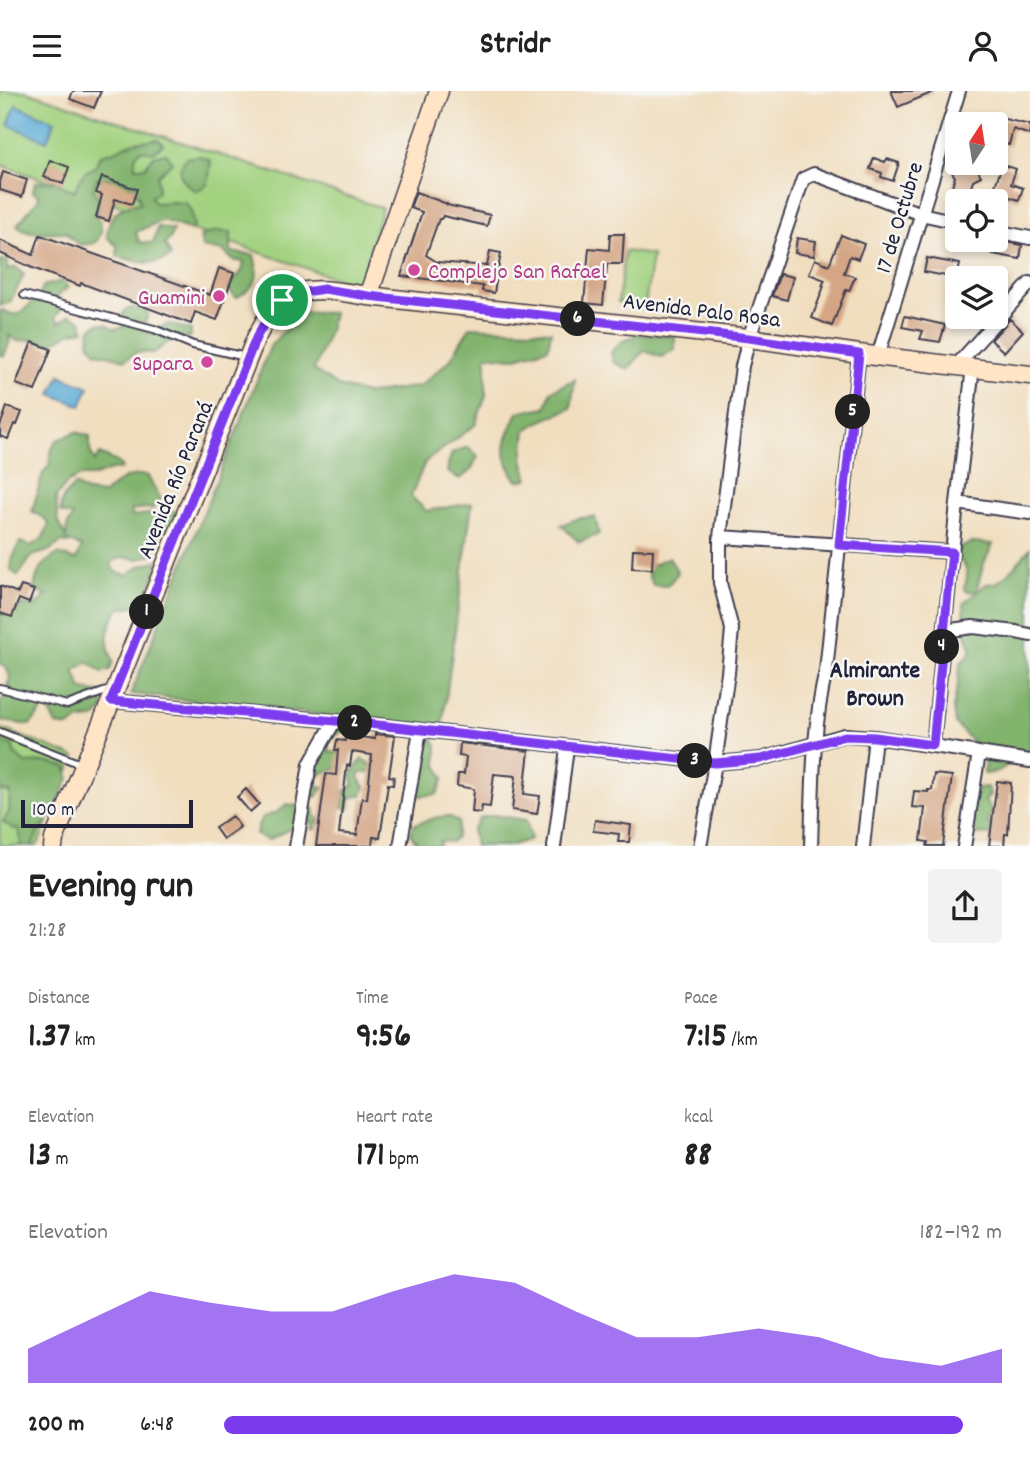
<!DOCTYPE html>
<meta charset="utf-8">
<style>
body{margin:0;font-family:Dekko,sans-serif;background:#f2f2f2;color:#222;height:100vh;display:flex;flex-direction:column;font-size:26px;white-space:nowrap}
*{box-sizing:border-box;margin:0}
p{font-size:23px;color:#767676}
.icon{flex:none;width:38px;height:38px;fill:none;stroke:currentColor;stroke-width:2;stroke-linecap:round;stroke-linejoin:round}
.map{position:relative;height:755px;overflow:hidden}
.sheet{display:flex;flex-direction:column;background:#fff;flex:1}
.sheet>*{flex:none}
.needle{width:46px;rotate:12deg}
.buttons{position:absolute;left:945px;top:21px;display:grid;gap:14px}
.buttons a{display:grid;place-items:center;width:63px;height:63px;border-radius:7px;background:#fff;box-shadow:0 4px 10px #0003;font-size:35px}
.scale{position:absolute;left:21px;bottom:18px;width:172px;box-sizing:border-box;padding-left:7px;border:4px solid #22223b;border-top:0;font-size:19px;line-height:24px;white-space:nowrap;color:#22223b;-webkit-text-stroke:5px #f6f6f2;paint-order:stroke}
.pin{position:absolute;display:grid;place-items:center;width:60px;height:60px;color:#fff;margin:-30px;border:4px solid #fff;border-radius:50%;box-shadow:0 2px 7px #0007}
.km{position:absolute;width:35px;height:35px;margin:-18px;border-radius:50%;background:#222;color:#fff;font-size:19px;line-height:35px;text-align:center}
.round{display:grid;place-items:center;flex:none;width:74px;height:74px;border-radius:7px;background:#f2f2f2}
.overview{display:flex;align-items:center;justify-content:space-between;height:119px;padding:0 28px}
h1{font-size:38px;font-weight:800;line-height:52px}
.figures{display:grid;grid-template-columns:repeat(3,1fr);gap:10px;height:119px;padding:7px 28px}
.figures div{display:grid;align-content:center}
.figures b{font-size:35px;font-weight:800}
.figures small{font-size:19px;font-weight:400}
.figures p{font-size:19px}
.chart{height:196px;padding:14px 28px}
.chart p{display:flex;justify-content:space-between}
.chart svg{width:100%;height:126px;margin-top:7px;fill:#7c3aed;opacity:.7}
ul{padding:0 28px;list-style:none;font-size:23px}
li{display:grid;grid-template-columns:112px 84px 1fr;align-items:center;height:52px}
li i{height:18px;border-radius:9px;background:#7c3aed}
header{display:flex;justify-content:space-between;align-items:center;height:91px;padding:0 28px;background:#fff;font-size:32px;font-weight:800}
.map>svg:first-child{display:block}
.green{fill:#a3d280;stroke:#627a5e;stroke-width:2}
.forest{fill:#82b46e;stroke:#526b54;stroke-width:2}
.water{fill:#5cacd6;stroke:#3f6788;stroke-width:2}
.building{fill:#d4a686;fill-rule:evenodd}
.lines{fill:none;stroke-linecap:round;stroke-linejoin:round}
.lane-casing{stroke:#413e4f;stroke-width:10}
.street-casing{stroke:#413e4f;stroke-width:16}
.secondary-casing{stroke:#413e4f;stroke-width:21}
.lane{stroke:#fff;stroke-width:6}
.street{stroke:#fff;stroke-width:12}
.secondary{stroke:#ffe4c6;stroke-width:18}
.route-casing{stroke:#fff;stroke-width:14}
.route{stroke:#7c3aed;stroke-width:9}
.hotel-dot{fill:#d1479c;stroke:#f6f6f2;stroke-width:2.5}
.labels{text-anchor:middle;stroke-width:5;stroke-linejoin:round;paint-order:stroke}
.street-label{font-size:23px;fill:#22223b;stroke:#f6f6f2}
.hotel-label{font-size:23px;fill:#b23c85;stroke:#f6f6f2;text-anchor:end}
.neighbourhood-label{font-size:24px;font-weight:bold;fill:#22223b;stroke:#f6f6f2}
</style>
<header><svg class="icon" aria-label="menu" viewBox="0 0 24 24"><path d="M4 6h16M4 12h16M4 18h16"/></svg>Stridr<svg class="icon" aria-label="person" viewBox="0 0 24 24"><circle cx="12" cy="8" r="4"/><path d="M4 21q1-7 8-7t8 7"/></svg></header>
<div class="map">
<svg width="1030" height="756" viewBox="0 0 1030 756">
<rect width="100%" height="100%" fill="#f6f6f2"/>
<filter id="ink" filterUnits="userSpaceOnUse"><feTurbulence type="fractalNoise" baseFrequency=".0143" numOctaves="2"/><feDisplacementMap in="SourceGraphic" scale="14" xChannelSelector="R" yChannelSelector="G"/><feConvolveMatrix kernelMatrix="1 2 1 2 8 2 1 2 1" color-interpolation-filters="sRGB"/></filter>
<filter id="wash" filterUnits="userSpaceOnUse"><feTurbulence type="fractalNoise" baseFrequency=".00686" numOctaves="4" result="noise"/><feDisplacementMap in="SourceGraphic" scale="28" xChannelSelector="R" yChannelSelector="G"/><feGaussianBlur stdDeviation="1.57" result="paint"/><feColorMatrix in="noise" values="0 0 0 0 0 0 0 0 0 0 0 0 0 0 0 0 0 1.4 0 .05"/><feComposite in="paint" operator="in"/></filter>
<g filter="url(#wash)">
<rect width="100%" height="100%" fill="#f1debf"/>
<path class="green" d="M0,0H26L382,117L359,195L0,74Z
M625,160L652,164L645,215L618,211Z
M0,637L75,666L37,755H0Z"/>
<path class="forest" d="M158,48L163,53L154,61L140,59L135,66V76H145L154,65L166,62L172,71L157,85L158,100L151,106L155,112L171,111L186,112L191,120L194,136L191,139L163,129L136,141L139,151L153,152L158,136L173,139L170,148L165,153L171,165C156,177 134,170 117,165V155L107,146C108,124 118,115 140,112C138,92 115,85 97,88L93,99C102,107 98,116 95,126L101,132V143L95,152L81,154L73,149L66,141C50,140 30,146 17,134L38,109L39,105L33,101L35,91L55,90L66,97L75,100L78,91L85,81L95,76L100,64L112,61L134,51Z
M199,65L211,70L208,93L196,100C182,91 174,82 186,67Z
M217,140L231,141V160L236,162L254,164C260,188 258,194 236,207L228,197L242,180L244,171L233,169L223,160L202,156L200,145Z
M0,169L8,170L7,179L16,176L24,184L10,211L0,215Z
M62,190L68,196L59,204L55,211L61,219L55,225L59,232L70,224L81,229L84,239L70,242L51,253L29,249L17,250L9,244L10,250L4,265L0,264V221L2,219L11,223H19L39,206L43,195Z
M132,217L145,218L148,224L143,236L148,243L168,233L191,239V246L168,251L154,262L137,261L125,269L96,261L89,251L90,239L98,232L106,233L115,238L124,235L122,225L125,219Z
M301,221L333,222L329,240L314,279L338,295L367,303L420,295L450,269L470,236L551,240L548,257L513,267L486,264V304L475,334L425,371L411,405L426,420L472,412L442,637L131,603L271,254Z
M638,243L675,245V258L661,266L644,260L628,278L613,271L611,261L621,251Z
M575,288L571,317L539,331L526,339L523,367L528,388L517,390C497,360 505,352 518,321L546,316L551,300Z
M76,341L90,345V360L95,370L100,363L119,372L122,378L111,379L95,385H81L68,391L56,406L58,430L66,447L67,435L73,425L61,422C59,409 66,402 75,394L87,401L104,403C118,390 126,383 147,384L161,408L152,418L143,417L132,419V425L177,420L182,433L179,439L159,441L156,455L151,464L139,468L121,466L111,472L114,480L127,484L140,475L159,469L152,493L137,514L118,518C106,542 104,545 113,571L110,579L102,581L88,571L74,580L82,598L102,602L104,618L94,628L80,629L69,636L56,634L46,615L30,634L3,630L0,627V610L4,607L10,586L6,576L0,573V518L12,523L22,513L34,516L47,504L34,499C36,481 42,472 58,463L76,469L82,456L68,450V452L62,451L48,460L32,465L18,485L11,479V471L20,451L31,455L42,448L49,434L45,428L32,420L43,382L49,375L51,360L56,350Z
M468,356L478,365L471,379L460,388L447,381L449,370L452,362Z
M595,426L599,443L579,451L561,434L579,427Z
M973,451L993,453L984,472L976,500L967,501L964,497C972,479 963,473 953,460Z
M1030,457V664C1012,666 1002,684 984,683L985,663L955,633L953,617L958,593L960,573L972,560L965,540L964,512L986,493L996,492L1007,484Z
M669,466L678,482L667,495L653,494L648,484L652,474Z
M334,635L344,639L327,651L330,661L339,662L341,672L335,679L324,681L317,687L318,695L323,697L316,706L303,701Z
M433,647L437,655V674L444,687L437,703L420,705L413,701L422,651Z
M0,651L13,654L14,662L25,672L45,671L67,676L69,687L54,721L38,741L32,755H20L21,751L19,738H14L3,731L9,721L10,701L0,700Z
M362,668L373,675L369,682H360L359,686L365,696L362,704L350,707V716L347,718L342,716L344,712L342,704L347,698L354,694L351,684Z
M988,696L990,704L985,710L992,719L988,733L996,736L993,744L968,743L977,697Z
M286,713L298,715L302,720L314,717L316,726L319,729L315,738L312,739V732L300,727L296,735L268,749L256,744C261,714 271,732 286,713Z
M493,724L526,729L531,748L508,755H475L472,739L480,727Z
M449,725L459,731L456,747L451,751L439,750L440,755H417L416,750L410,743L415,733L438,726Z"/>
<path class="water" d="M16,14L55,30L47,50L8,34Z
M60,284L89,296L81,315L51,303Z"/>
<g id="blocks">
<path class="building" d="M73,0H101L94,17L70,8Z
M891,0H936L898,16Z
M996,26L1030,34V44L1013,38L1009,54L996,51Z
M874,67L885,71L887,68L899,72L893,90L881,86L882,82L870,78Z
M50,69L69,76L63,93L44,86Z
M967,72H974L981,85L973,89L968,106L950,101L955,86L952,81Z
M1002,74L1016,78L1011,93L1023,97L1019,109L993,101Z
M3,81L27,89L22,106L0,99V91Z
M102,86L137,98L132,113L115,108L109,130L96,126L102,104L96,102Z
M416,101L447,113V114L490,124L487,135L443,125L441,128H439L426,164L437,171L487,175L490,160L501,162L494,202L482,200L483,195L401,185L422,121L410,117Z
M610,143H624L622,173H607L603,214L584,212L589,157L609,159Z
M40,144L210,204L219,177L234,182L217,229L195,221L191,233L81,192L80,195L30,176L0,162V149L33,164Z
M841,144L864,153L858,168L850,165L844,182L855,186L849,200L846,199L832,235L812,227L824,195H822L825,189L809,183L815,168L829,174Z
M797,147L816,150L814,165L795,162Z
M995,149L1022,154L1020,168L992,163Z
M927,167L960,173L957,187L924,181Z
M780,183L793,186L787,209L772,205Z
M905,225L945,234L940,251L920,248L923,240L902,236Z
M1010,228L1023,240L1004,261L991,249Z
M32,251L51,258L35,300L16,293Z
M7,316L22,321L17,334L14,333L8,348L0,345V335Z
M633,458L653,459L652,478L632,477Z
M0,495L18,502L21,495L34,499L29,512L19,508L12,526L0,522Z
M375,643L395,645L389,685L394,686L393,694L388,693L380,747L373,746L372,755H316L326,683L336,684L338,659H335L337,649L345,650L346,644L375,648ZM352,661L372,664L367,708L362,707L357,744L339,742L347,674L350,675Z
M460,652L529,660L524,703L540,705L537,723L512,719L516,685L494,683L490,716L482,715L481,722L472,721L474,698L457,695L458,683H464L466,666L459,665Z
M934,683L952,685L943,755H927L928,751L921,750L925,717L912,716L914,700L928,701V699H932Z
M997,690L1011,692L1008,743H1005L1004,755H989Z
M246,698L259,713L250,721L237,706Z
M232,725L240,736L223,748L215,737Z
M595,729L631,734L629,751H618L619,743L593,740Z"/>
</g>
</g>
<g filter="url(#ink)">
<use href="#blocks" fill-opacity="0" stroke="#413e4f" stroke-width="2"/>
<g class="lines">
<g class="lane-casing">
<path id="lane" d="M24,204L154,238L193,254L246,266
M0,597L67,614L112,598
M0,641L83,674"/>
</g>
<g class="street-casing">
<path id="street" d="M996,140L1030,147
M878,265L959,0
M957,274L1030,192
M957,412L1030,422
M720,446L952,461
M944,540L973,536L1016,541L1030,544
M111,610L369,633L715,672L761,668L845,644L875,646L1030,670
M933,655L957,412L973,276
M296,756L310,673L334,631
M400,756L420,639
M554,756L567,657
M700,756L715,672L728,582L732,538L720,492V446L742,275L749,247L803,88L814,83L921,123L957,131
M811,756C813,697 812,638 826,580L859,263
M863,756L875,646
M964,756L979,662"/>
</g>
<g class="secondary-casing">
<path id="secondary" d="M368,205L439,0
M53,756L54,748L111,610L256,247C263,234 270,219 281,210C303,192 343,201 368,205L749,247L859,263L1030,284"/>
</g>
<use href="#lane" class="lane"/>
<use href="#street" class="street"/>
<use href="#secondary" class="secondary"/>
</g>
</g>
<g class="lines" filter="url(#ink)">
<g class="route-casing">
<path id="route" d="M324,198L368,205L749,247L859,263L839,454L952,461L933,654L875,646L845,645L761,668L715,672L369,633L111,610L256,247C276,210 282,204 324,198Z"/>
</g>
<use href="#route" class="route"/>
</g>
<g class="hotel-dot">
<circle cx="414" cy="179" r="7"/>
<circle cx="219" cy="205" r="7"/>
<circle cx="207" cy="271" r="7"/>
</g>
<g class="labels">
<g class="street-label">
<text transform="translate(898 126) rotate(-73)" y="8">17 de Octubre</text>
<text transform="translate(702 218) rotate(7)" y="8">Avenida Palo Rosa</text>
<text transform="translate(174 388) rotate(-68)" y="8">Avenida Río Paraná</text>
</g>
<g class="hotel-label">
<text x="428" y="187" text-anchor="start">Complejo San Rafael</text>
<text x="205" y="213">Guamini</text>
<text x="193" y="279">Supara</text>
</g>
<g class="neighbourhood-label">
<text x="875" y="586">Almirante<tspan x="875" dy="28">Brown</tspan></text>
</g>
</g>
</svg>
<div class="buttons">
<a><svg class="needle" viewBox="-14 -14 28 28"><path d="M0-13l5 13h-10z" fill="#e53935"/><path d="M0 13l5-13h-10z" fill="#767676"/></svg></a>
<a><svg class="icon" aria-label="locate" viewBox="0 0 24 24"><circle cx="12" cy="12" r="6"/><path d="M12 2v4M12 18v4M2 12h4M18 12h4"/></svg></a>
<a><svg class="icon" aria-label="layers" viewBox="0 0 24 24"><path d="M12 4l9 5-9 5-9-5zM3 14l9 5 9-5"/></svg></a>
</div>
<div class="scale">100 m</div>
<div class="pin" style="left:282px;top:209px;background:#1e9e55"><svg class="icon" aria-label="arrive" viewBox="0 0 24 24"><path d="M6 21V4h12l-3 4 3 4H6"/></svg></div>
<b class="km" style="left:147px;top:521px">1</b>
<b class="km" style="left:355px;top:632px">2</b>
<b class="km" style="left:695px;top:670px">3</b>
<b class="km" style="left:942px;top:556px">4</b>
<b class="km" style="left:853px;top:321px">5</b>
<b class="km" style="left:578px;top:228px">6</b>
</div>
<section class="sheet">
<div class="overview"><div><h1>Evening run</h1><p>21:28</p></div><a class="round"><svg class="icon" aria-label="share" viewBox="0 0 24 24"><path d="M12 15V3M7 8l5-5 5 5M5 13v7h14v-7"/></svg></a></div>
<div class="figures">
<div><p>Distance</p><b>1.37<small> km</small></b></div>
<div><p>Time</p><b>9:56</b></div>
<div><p>Pace</p><b>7:15<small> /km</small></b></div>
</div>
<div class="figures">
<div><p>Elevation</p><b>13<small> m</small></b></div>
<div><p>Heart rate</p><b>171<small> bpm</small></b></div>
<div><p>kcal</p><b>88</b></div>
</div>
<div class="chart"><p><span>Elevation</span>182–192 m</p>
<svg viewBox="0 0 160 44" preserveAspectRatio="none"><path d="M0 44V32L10 22L20 12L30 16L40 19L50 19L60 12L70 6L80 9L90 19L100 28L110 28L120 25L130 28L140 35L150 38L160 32V44z"/></svg>
</div>
<ul>
<li><b>200 m</b>6:48<i style="width:95%"></i></li>
</ul>
</section>
